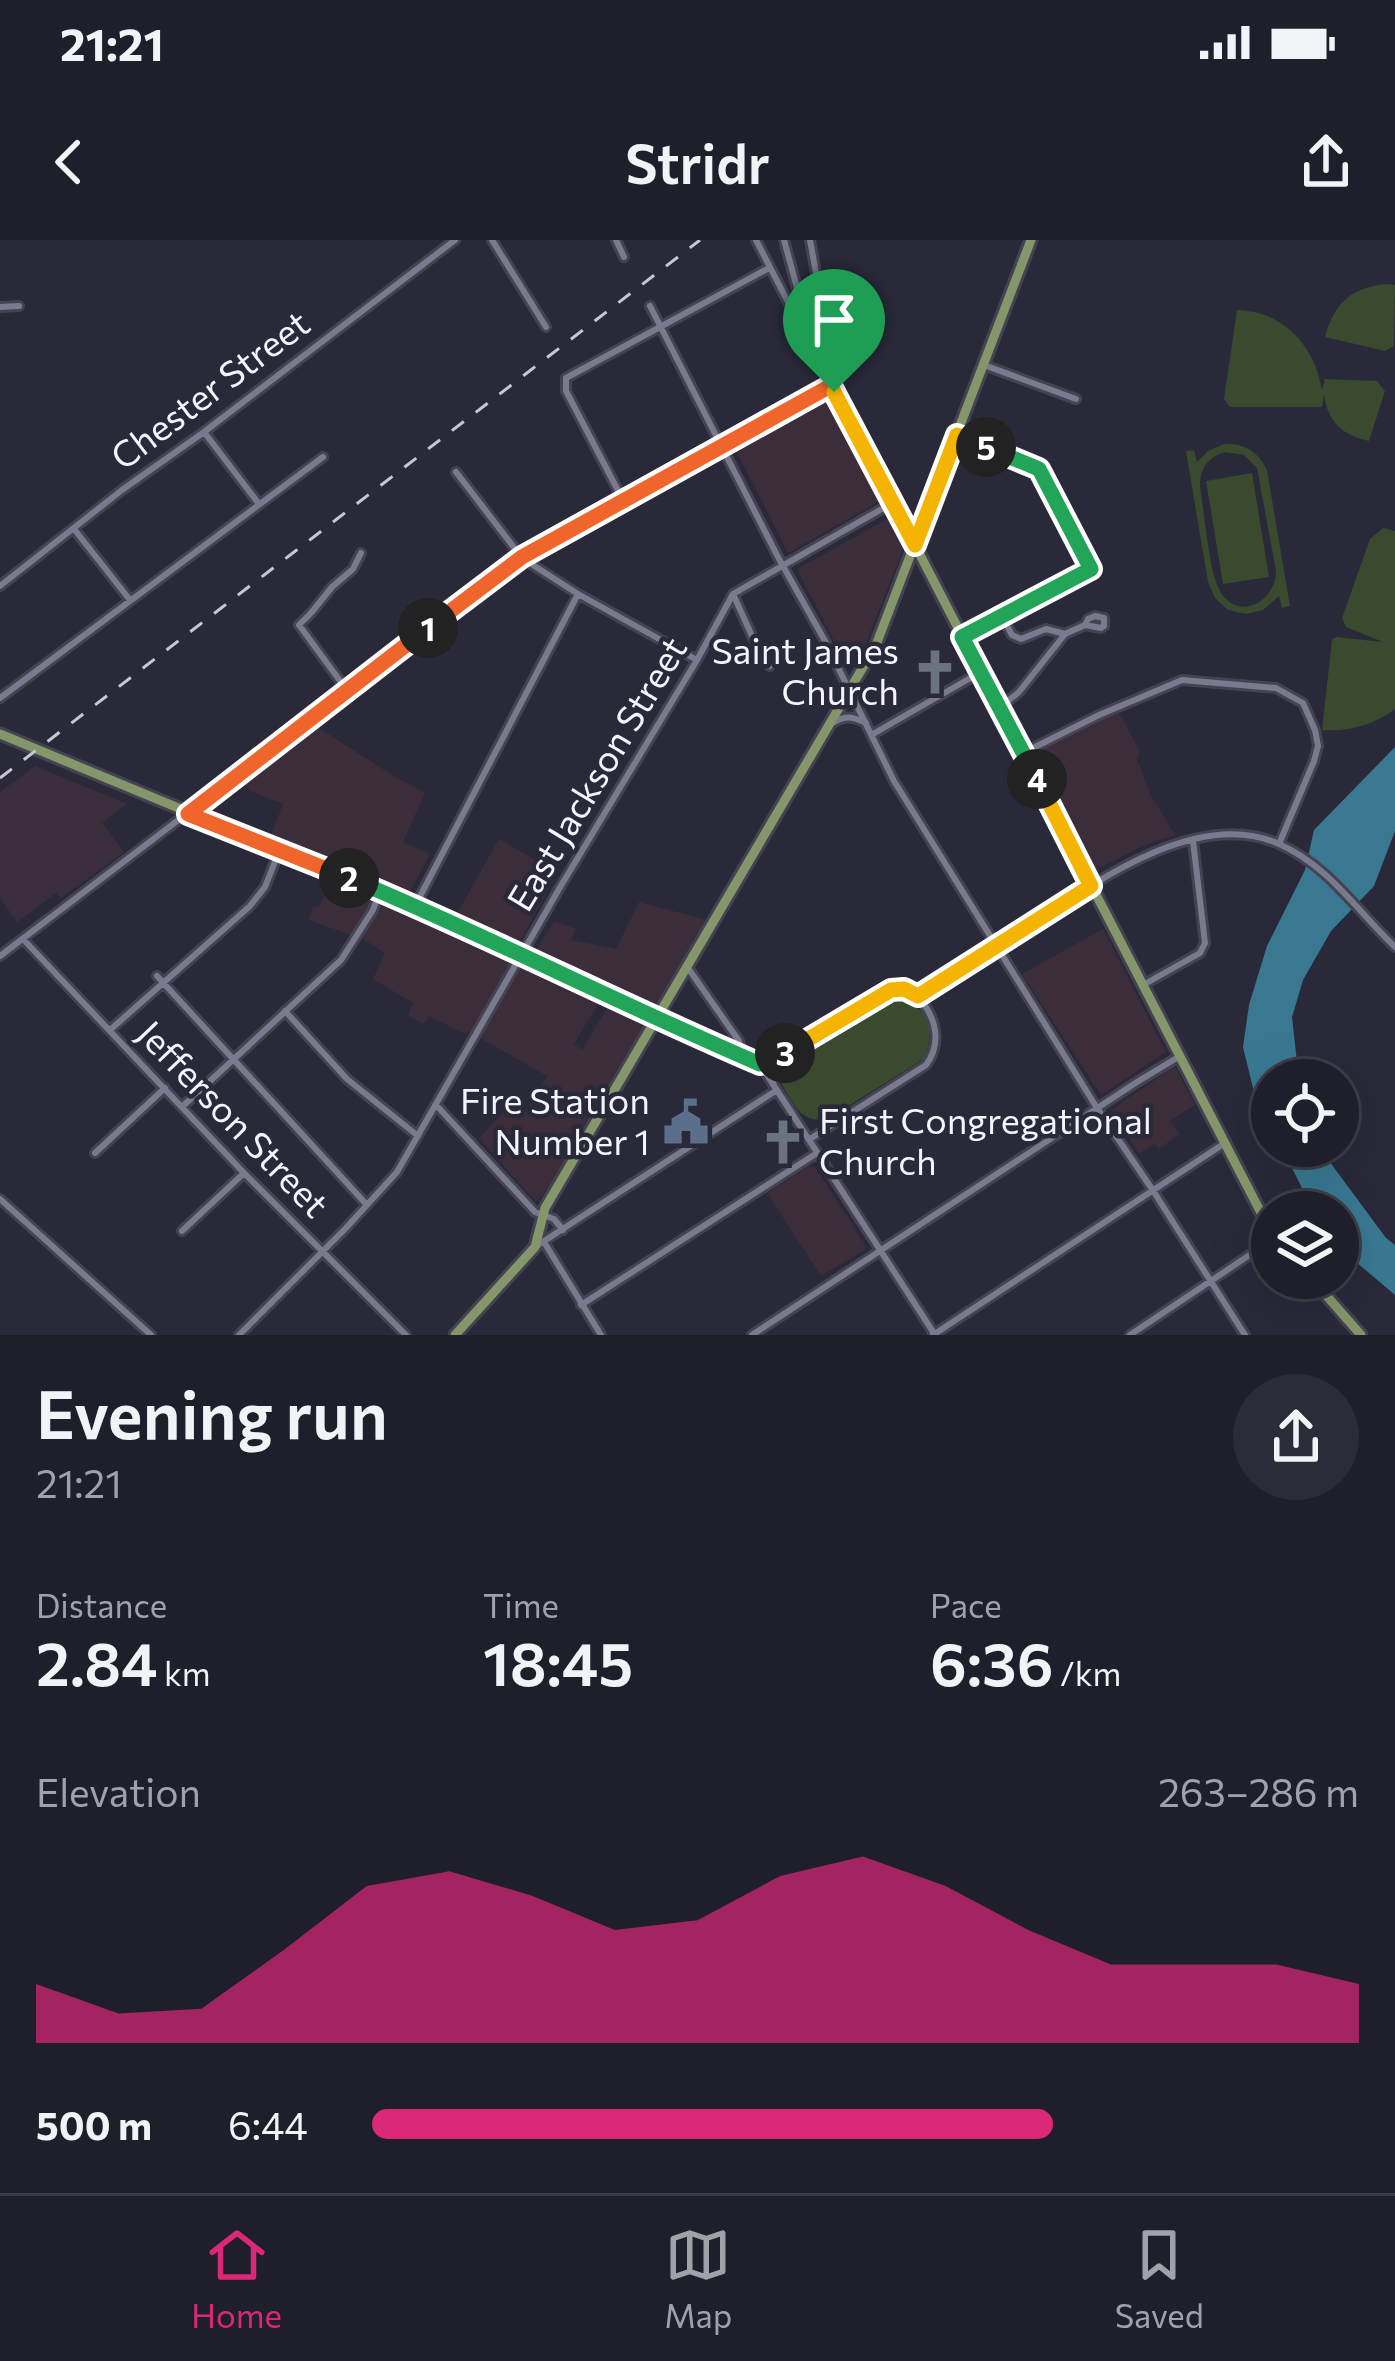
<!DOCTYPE html>
<meta charset="utf-8">
<style>
body{margin:0;font-family:Commissioner,sans-serif;background:#2c2c38;color:#f1f3f6;height:100vh;display:flex;flex-direction:column;font-size:45px;white-space:nowrap}
*{box-sizing:border-box;margin:0}
p{font-size:39px;color:#a1a2a9}
.icon{flex:none;width:66px;height:66px;fill:none;stroke:currentColor;stroke-width:2;stroke-linecap:round;stroke-linejoin:round}
.map{position:relative;height:1095px;overflow:hidden}
.drawer{display:flex;flex-direction:column;background:#1f1f2c;flex:1}
.drawer>*{flex:none}
.tools{position:absolute;left:1251px;top:819px;display:grid;gap:24px}
.tools a{display:grid;place-items:center;width:108px;height:108px;border-radius:50%;background:#1f1f2c;box-shadow:0 12px 48px #0002,0 0 0 3px #3c3d48;font-size:60px}
.pin{position:absolute;display:grid;place-items:center;width:102px;height:102px;color:#fff;margin:-123px -51px;border-radius:50% 50% 50% 0;rotate:-45deg;box-shadow:0 0 12px #0007}
.pin .icon{rotate:45deg}
.km{position:absolute;width:60px;height:60px;margin:-30px;border-radius:50%;background:#222;color:#fff;font-size:33px;line-height:60px;text-align:center}
.round{display:grid;place-items:center;flex:none;width:126px;height:126px;border-radius:63px;background:#2c2c38}
.headline{display:flex;align-items:center;justify-content:space-between;height:204px;padding:0 36px}
h1{font-size:66px;font-weight:600;line-height:90px}
.figures{display:grid;grid-template-columns:repeat(3,1fr);gap:18px;height:204px;padding:12px 36px}
.figures div{display:grid;align-content:center}
.figures b{font-size:60px;font-weight:600}
.figures small{font-size:33px;font-weight:400}
.figures p{font-size:33px}
.chart{height:336px;padding:24px 36px}
.chart p{display:flex;justify-content:space-between}
.chart svg{width:100%;height:216px;margin-top:12px;fill:#db2777;opacity:.7}
ul{padding:0 36px;list-style:none;font-size:39px}
li{display:grid;grid-template-columns:192px 144px 1fr;align-items:center;height:90px}
li i{height:30px;border-radius:15px;background:#db2777}
.status{display:flex;justify-content:space-between;align-items:center;height:84px;padding:0 60px;background:#1f1f2c;direction:ltr}
.status svg{height:33px;fill:currentColor}
header{display:flex;justify-content:space-between;align-items:center;height:156px;padding:0 36px;background:#1f1f2c;font-size:54px;font-weight:600}
.tabs{display:flex;justify-content:space-around;align-items:center;height:168px;border-top:3px solid #3c3d48;background:#1f1f2c;font-size:33px;color:#a1a2a9}
.tabs a{display:grid;justify-items:center;gap:6px}
.tabs .active{color:#db2777}
.map>svg:first-child{display:block}
.commercial{fill:#3c2d3a}
.industrial{fill:#3a2e3c}
.green{fill:#394a2f;fill-rule:evenodd}
.water{fill:#3a7892}
.lines{fill:none;stroke-linecap:round;stroke-linejoin:round}
.minor-casing{stroke:#444351;stroke-width:12}
.major-casing{stroke:#444351;stroke-width:15}
.minor{stroke:#797a8e;stroke-width:6}
.major{stroke:#85966a;stroke-width:9}
.rail{stroke:#c6c7d2;stroke-width:3;stroke-dasharray:15 15;stroke-linecap:butt}
.split-1-casing{stroke:#fff;stroke-width:24}
.split-2-casing{stroke:#fff;stroke-width:24}
.split-3-casing{stroke:#fff;stroke-width:24}
.split-4-casing{stroke:#fff;stroke-width:24}
.split-5-casing{stroke:#fff;stroke-width:24}
.split-6-casing{stroke:#fff;stroke-width:24}
.split-1{stroke:#f0652b;stroke-width:15}
.split-2{stroke:#f0652b;stroke-width:15}
.split-3{stroke:#22a559;stroke-width:15}
.split-4{stroke:#f5b400;stroke-width:15}
.split-5{stroke:#22a559;stroke-width:15}
.split-6{stroke:#f5b400;stroke-width:15}
.labels{text-anchor:middle;stroke-width:9;stroke-linejoin:round;paint-order:stroke}
.street-label{font-size:36px;fill:#f3f4fd;stroke:#29293a}
.poi-label{font-size:36px;fill:#f3f4fd;stroke:#29293a;text-anchor:end}
</style>
<div class="status"><b>21:21</b><svg viewBox="0 0 49 12"><path d="M0 12V9h3v3zM5 12V6h3v6zM10 12V3h3v9zM15 12V0h3v12zM26 1h20v11H26zM47 4h2v5h-2z"/></svg></div>
<header><svg class="icon" aria-label="back" viewBox="0 0 24 24"><path d="M15 5l-7 7 7 7"/></svg>Stridr<svg class="icon" aria-label="share" viewBox="0 0 24 24"><path d="M12 15V3M7 8l5-5 5 5M5 13v7h14v-7"/></svg></header>
<div class="map">
<svg width="1395" height="1095" viewBox="0 0 1395 1095">
<rect width="100%" height="100%" fill="#29293a"/>
<path class="commercial" d="M828,159L880,261L788,313L736,210Z
M889,278L904,307L864,409L856,423L848,428L797,329Z
M1118,471L1140,512L1137,519L1150,554L1175,595L1142,606L1096,630L1033,514Z
M316,486L392,535L425,553L403,602L430,614L408,655L270,598L283,564L250,551L243,541Z
M499,599L558,633L518,704L456,675Z
M332,643L600,761L574,804L582,810L609,765L642,780L644,788L551,945L536,962L479,898L509,866L523,876L547,836L468,791L465,794L429,776L423,784L408,775L413,763L373,739L385,713L363,699L308,680L313,666L318,667Z
M639,662L707,680L657,764L650,765L535,712L554,681L576,689L571,700L616,709Z
M1103,689L1166,812L1101,855L1022,734Z
M1175,826L1195,865L1170,881L1179,894L1159,909L1155,904L1139,914L1111,870Z
M811,925L815,927L866,1006L865,1010L821,1036L767,953Z"/>
<path class="industrial" d="M35,526L127,564L102,583L124,612L61,658L56,653L17,682L0,658V552Z"/>
<path class="green" d="M1387,44L1395,45L1394,106L1385,111L1325,97C1334,63 1352,47 1387,44Z
M1237,70C1283,71 1315,106 1322,150L1325,139L1377,141L1385,151L1369,201C1342,195 1328,182 1324,155L1322,167H1230L1224,159Z
M1224,204C1244,203 1258,211 1267,230L1290,366L1282,368L1279,356L1263,370L1246,374L1228,370L1215,358L1208,342L1186,211L1194,210L1197,222L1208,211ZM1225,212L1244,215L1257,228L1276,331C1275,365 1235,382 1219,349C1209,330 1204,271 1200,246C1200,228 1208,217 1225,212Z
M1252,233L1269,337L1223,344L1206,241Z
M1383,288L1395,291V469C1374,485 1349,492 1322,490L1332,400L1336,397L1383,402L1346,387L1342,378L1370,299Z
M888,759C925,762 937,782 925,818L829,878C802,885 795,866 782,845L785,827L795,816Z"/>
<path class="water" d="M1395,507V591L1374,646L1331,691L1303,740L1292,777L1299,840H1272V887L1253,848L1243,807L1249,765L1267,706L1305,630L1314,590Z
M1281,906H1318L1386,998L1395,1005V1055L1342,1010L1338,1004V972H1317L1303,950Z"/>
<g class="lines">
<g class="minor-casing">
<path id="minor" d="M492,0L546,87
M616,0L624,17
M756,0L789,64L795,71L817,58L818,44L810,0
M784,0L814,110L913,302
M650,66L779,319L825,401L894,541L1097,868L1152,949L1245,1095
M0,67L19,66
M814,110L879,75
M984,125L1076,159
M204,192L259,264
M957,195L1039,229L1091,330L962,397
M456,232L522,318L578,354L697,420
M624,262L566,151V138L769,28
M74,289L130,360
M0,346L122,250L204,192L455,0
M733,354L762,418L770,426
M1002,377L1012,395L1021,399L1046,389L1065,394
M346,449L299,385L311,373L332,347L353,329L361,313
M0,458L323,217
M999,468L1019,452L1065,394L1085,385L1088,379L1095,376L1104,378V386L1101,388L1085,385
M834,482C847,475 853,477 866,483
M873,494L979,433
M1023,513L1099,475L1182,440L1276,448L1303,463L1315,490L1318,506L1314,521L1279,604
M415,666L578,354
M23,699L244,933L406,1095
M0,716L522,318L831,146
M688,728L739,801L742,816
M157,736L367,965
M1143,745L1200,713L1205,703L1193,601
M918,756C945,736 976,721 1004,703C1075,657 1190,564 1279,604C1329,626 1357,671 1395,707
M285,771L347,839L418,896
M658,780L760,824L935,1095
M110,790L250,666L265,647L280,609
M762,823L789,812L891,750L912,751C933,770 945,799 926,825L810,899
M773,843L781,821L786,814
M436,865L535,972L554,979L563,990
M183,866L341,720L373,670L380,651
M95,913L165,848
M0,959L151,1095
M182,991L244,933
M544,1002L601,1095
M538,1005L777,850
M581,1065L817,913
M239,1095L346,988L397,932L559,649L697,420L733,354L894,262
M752,1095L1137,842L1180,816
M933,1095L1225,903
M1130,1095L1272,1000"/>
</g>
<g class="major-casing">
<path id="major" d="M916,307L1272,994
M0,494L415,666L657,780
M1311,1038L1361,1095
M455,1095L535,1007L545,968L876,405L1031,0"/>
</g>
<use href="#minor" class="minor"/>
<use href="#major" class="major"/>
<path class="rail" d="M0,538L700,0"/>
</g>
<g class="lines">
<g class="split-1-casing">
<path id="split-1" d="M428,388L522,317L825,149L831,146L834,152"/>
</g>
<g class="split-2-casing">
<path id="split-2" d="M349,638L188,574L428,388"/>
</g>
<g class="split-3-casing">
<path id="split-3" d="M349,638C488,696 622,765 760,824L785,813"/>
</g>
<g class="split-4-casing">
<path id="split-4" d="M785,813L891,750L904,749L918,756L1091,646L1037,539"/>
</g>
<g class="split-5-casing">
<path id="split-5" d="M986,207L1039,229L1091,329L962,397L1037,539"/>
</g>
<g class="split-6-casing">
<path id="split-6" d="M834,152L915,305L957,195L986,207"/>
</g>
<use href="#split-1" class="split-1"/>
<use href="#split-2" class="split-2"/>
<use href="#split-3" class="split-3"/>
<use href="#split-4" class="split-4"/>
<use href="#split-5" class="split-5"/>
<use href="#split-6" class="split-6"/>
</g>
<defs>
<g id="church-bare" transform="scale(3.6)"><path d="M-1.2-6h2.4v3.5h3.3v2.4h-3.3V6h-2.4V-.1h-3.3v-2.4h3.3Z" fill="#6b7280" stroke="#29293a" stroke-width="2.5" paint-order="stroke"/></g>
<g id="civic-bare" transform="scale(3.6)"><path d="M-.6-6.5H3V-4.5H.6V-3L4-1V1h2V6H-6V1h2V-1L-.6-3ZM-1.2 2.5V6h2.4V2.5Z" fill="#5c6f8a" stroke="#29293a" stroke-width="2.5" paint-order="stroke"/></g>
</defs>
<g fill-rule="evenodd">
<use href="#church-bare" x="935" y="432"/>
<use href="#civic-bare" x="686" y="882"/>
<use href="#church-bare" x="783" y="902"/>
</g>
<g class="labels">
<g class="street-label">
<text transform="translate(210 150) rotate(-37)" y="13">Chester Street</text>
<text transform="translate(597 534) rotate(-59)" y="13">East Jackson Street</text>
<text transform="translate(233 879) rotate(46)" y="13">Jefferson Street</text>
</g>
<g class="poi-label">
<text x="899" y="424">Saint James<tspan x="899" dy="41">Church</tspan></text>
<text x="650" y="874">Fire Station<tspan x="650" dy="41">Number 1</tspan></text>
<text x="819" y="894" text-anchor="start">First Congregational<tspan x="819" dy="41">Church</tspan></text>
</g>
</g>
</svg>
<div class="tools">
<a><svg class="icon" aria-label="locate" viewBox="0 0 24 24"><circle cx="12" cy="12" r="6"/><path d="M12 2v4M12 18v4M2 12h4M18 12h4"/></svg></a>
<a><svg class="icon" aria-label="layers" viewBox="0 0 24 24"><path d="M12 4l9 5-9 5-9-5zM3 14l9 5 9-5"/></svg></a>
</div>
<div class="pin" style="left:834px;top:152px;background:#1e9e55"><svg class="icon" aria-label="arrive" viewBox="0 0 24 24"><path d="M6 21V4h12l-3 4 3 4H6"/></svg></div>
<b class="km" style="left:428px;top:388px">1</b>
<b class="km" style="left:349px;top:638px">2</b>
<b class="km" style="left:785px;top:813px">3</b>
<b class="km" style="left:1037px;top:539px">4</b>
<b class="km" style="left:986px;top:207px">5</b>
</div>
<section class="drawer">
<div class="headline"><div><h1>Evening run</h1><p>21:21</p></div><a class="round"><svg class="icon" aria-label="share" viewBox="0 0 24 24"><path d="M12 15V3M7 8l5-5 5 5M5 13v7h14v-7"/></svg></a></div>
<div class="figures">
<div><p>Distance</p><b>2.84<small> km</small></b></div>
<div><p>Time</p><b>18:45</b></div>
<div><p>Pace</p><b>6:36<small> /km</small></b></div>
</div>
<div class="chart"><p><span>Elevation</span>263–286 m</p>
<svg viewBox="0 0 160 44" preserveAspectRatio="none"><path d="M0 44V32L10 38L20 37L30 25L40 12L50 9L60 14L70 21L80 19L90 10L100 6L110 12L120 21L130 28L140 28L150 28L160 32V44z"/></svg>
</div>
<ul>
<li><b>500 m</b>6:44<i style="width:69%"></i></li>
</ul>
</section>
<nav class="tabs">
<a class="active"><svg class="icon" aria-label="home" viewBox="0 0 24 24"><path d="M3 11l9-7 9 7M6 9v11h12V9"/></svg>Home</a>
<a><svg class="icon" aria-label="map" viewBox="0 0 24 24"><path d="M3 6l6-2 6 2 6-2v14l-6 2-6-2-6 2zM9 4v14M15 6v14"/></svg>Map</a>
<a><svg class="icon" aria-label="saved" viewBox="0 0 24 24"><path d="M7 4h10v16l-5-4-5 4z"/></svg>Saved</a>
</nav>
